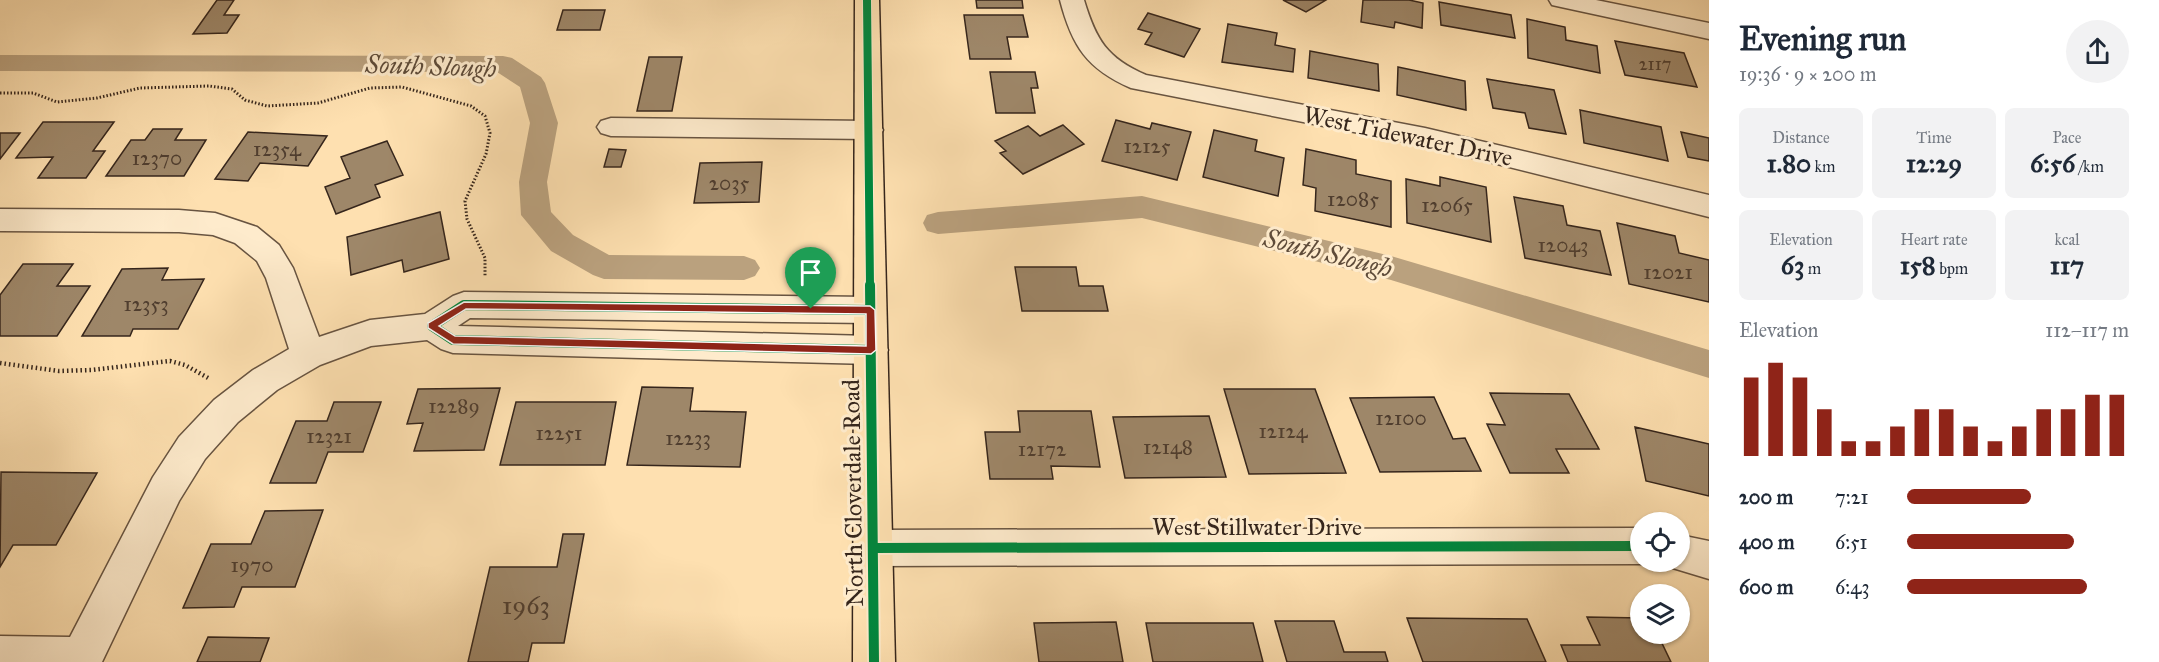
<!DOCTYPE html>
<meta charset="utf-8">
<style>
body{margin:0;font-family:"IM FELL Great Primer",serif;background:#f2f2f3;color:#1f2937;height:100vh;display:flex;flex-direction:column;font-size:22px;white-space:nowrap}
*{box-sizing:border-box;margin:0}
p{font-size:20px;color:#747a83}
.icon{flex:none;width:33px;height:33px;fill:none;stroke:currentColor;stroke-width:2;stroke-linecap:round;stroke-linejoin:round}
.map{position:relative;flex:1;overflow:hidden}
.panel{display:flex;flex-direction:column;background:#fff;width:450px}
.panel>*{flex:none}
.controls{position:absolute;left:1630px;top:512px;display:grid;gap:12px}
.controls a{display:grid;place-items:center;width:60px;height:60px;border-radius:50%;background:#fff;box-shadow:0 2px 4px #0004;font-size:30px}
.pin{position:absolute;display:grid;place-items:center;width:51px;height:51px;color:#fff;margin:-62px -26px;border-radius:50% 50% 50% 0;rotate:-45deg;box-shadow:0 0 6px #0007}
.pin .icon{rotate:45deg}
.round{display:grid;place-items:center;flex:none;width:63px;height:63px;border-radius:32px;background:#f2f2f3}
.headline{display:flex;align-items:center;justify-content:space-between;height:102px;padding:0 30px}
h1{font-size:33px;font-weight:700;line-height:45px}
.figures{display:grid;grid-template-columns:repeat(3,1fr);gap:9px;height:102px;padding:6px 30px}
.figures div{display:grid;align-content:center;border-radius:9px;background:#f2f2f3;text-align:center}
.figures b{font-size:26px;font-weight:700}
.figures small{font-size:16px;font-weight:400}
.figures p{font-size:16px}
.chart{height:168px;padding:12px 30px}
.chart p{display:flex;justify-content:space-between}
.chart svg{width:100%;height:108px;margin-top:6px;stroke:#8f2418;stroke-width:6}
ul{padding:0 30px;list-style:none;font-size:20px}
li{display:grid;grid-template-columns:96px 72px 1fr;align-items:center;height:45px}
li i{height:15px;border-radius:8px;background:#8f2418}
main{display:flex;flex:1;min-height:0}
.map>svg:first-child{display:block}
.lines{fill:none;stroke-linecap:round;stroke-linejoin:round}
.canal{fill:#baa17e;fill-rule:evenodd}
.building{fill:#9e8769;stroke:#36261c;stroke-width:1.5}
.minor-casing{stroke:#685441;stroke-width:3}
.major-casing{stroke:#36261c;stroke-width:3}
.path-far1{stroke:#36261c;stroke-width:3;stroke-dasharray:1.5 2;stroke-linecap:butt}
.path{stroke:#36261c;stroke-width:4.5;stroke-dasharray:1.5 3;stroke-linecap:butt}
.minor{fill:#feebcc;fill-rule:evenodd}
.major{fill:#fee0b0;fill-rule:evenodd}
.cycleway-far1-casing{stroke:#feebcc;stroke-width:10}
.cycleway-casing{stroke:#feebcc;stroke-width:14}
.cycleway-far1{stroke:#00873e;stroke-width:8}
.cycleway{stroke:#00873e;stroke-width:10}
.route{fill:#8f2418;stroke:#fff;stroke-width:1.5;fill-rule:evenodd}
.labels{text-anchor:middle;stroke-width:6;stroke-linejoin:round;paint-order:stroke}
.far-number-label{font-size:18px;fill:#503e2f}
.number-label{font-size:21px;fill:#503e2f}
.street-label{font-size:24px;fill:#36261c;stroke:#feebcc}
.water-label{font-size:26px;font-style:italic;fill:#5e4b39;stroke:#feebcc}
.near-number-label{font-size:26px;fill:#503e2f}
</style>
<main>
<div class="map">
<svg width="1709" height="662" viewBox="0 0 1709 662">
<rect width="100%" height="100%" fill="#fee0b0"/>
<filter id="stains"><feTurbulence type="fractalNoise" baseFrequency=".00333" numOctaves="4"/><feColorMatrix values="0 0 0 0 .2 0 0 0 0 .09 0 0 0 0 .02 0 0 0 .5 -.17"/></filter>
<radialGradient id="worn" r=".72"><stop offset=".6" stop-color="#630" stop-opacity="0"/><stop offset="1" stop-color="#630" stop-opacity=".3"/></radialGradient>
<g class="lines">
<path class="canal" d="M0,55L503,56L512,58L541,77L545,83L558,123L547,182L551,212L573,235L609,255L744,256L755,260L760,268L755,276L744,280L604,279L593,275L551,251L521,215L519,182L530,123L520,87L497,72L0,71Z
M1142,196L1391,256L1709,350V378L1391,280L1142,218L938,234L927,231L923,223L927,215L938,212Z"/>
</g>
<path class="building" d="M217,0H234L224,15H239L227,33L193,34Z
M976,0H1022L1023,8H977Z
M1283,0H1326L1306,12Z
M1363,0H1409L1423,3L1422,28L1395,22L1394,28L1361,22Z
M1439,2L1511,15L1515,38L1441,25Z
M563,10H605L600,30H557Z
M1148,13L1200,29L1184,57L1145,44L1152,33L1138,29Z
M964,15H1023L1028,37H1007L1011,59H970Z
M1527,19L1565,27L1566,40L1597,46L1600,73L1528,58Z
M1228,24L1277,33L1275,45L1295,49L1293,72L1222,62Z
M1615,41L1684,53L1697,87L1625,75Z
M1310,51L1378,64L1379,91L1308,78Z
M649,57H682L672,111H637Z
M1398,67L1465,81L1466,110L1397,95Z
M990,72H1035L1038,88H1031L1035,113H996Z
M1487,79L1554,90L1566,134L1529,128L1525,113L1493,108Z
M1580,110L1661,127L1668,161L1584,143Z
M1116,120L1150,129L1152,123L1191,132L1177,180L1102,161Z
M43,122H114L93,151H105L86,178H38L53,157L16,158Z
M1063,125L1084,144L1023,174L1000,153L1006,151L995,141L1028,126L1040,136Z
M153,129H182L175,140H206L184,176H106L131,140H145Z
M1214,130L1257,140L1255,151L1284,158L1278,196L1203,177Z
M248,132L327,136L308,166L260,163L248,181L215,179Z
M1681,132L1709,138V161L1688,157Z
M0,133H20L0,159Z
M387,141L403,175L375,185L380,197L336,214L325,187L350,178L341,157Z
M609,149L626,150L621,167H604Z
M1306,149L1356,160V174L1391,181V227L1315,211L1316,188L1303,185Z
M762,162L759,202L694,203L700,163Z
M1440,177L1486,187L1491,242L1407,223L1406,179L1440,186Z
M1514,197L1563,206L1567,225L1600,231L1611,275L1525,258Z
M440,212L449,259L404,272L402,260L351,275L347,237Z
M1617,223L1675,236L1679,253L1709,260V302L1629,284Z
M23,264H73L57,286H90L57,336H0V295Z
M1015,267H1076L1079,286H1103L1108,311H1022Z
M168,268L162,280L204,279L178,329H133L130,336H82L122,269Z
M642,387L693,388L690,411L746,412L740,467L627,465Z
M500,388L484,450L414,451L423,423L407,424L418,389Z
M1224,389H1315L1346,473L1249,474Z
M1490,393L1569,394L1599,449H1556L1569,473H1510L1487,424L1505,425Z
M1434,397L1453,439L1465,438L1481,471L1380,472L1350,398Z
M334,402H381L363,452H328L316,483H270L296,421H327Z
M516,402H616L605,465H500Z
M1018,411H1091L1100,467L1051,466L1053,479H990L985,432H1020Z
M1209,416L1226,477L1125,478L1113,417Z
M1635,427L1709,444V496L1646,481Z
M1,472L97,473L56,545H13L0,567Z
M323,510L295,587H242L234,607L183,608L211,544H251L265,511Z
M563,534H584L564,643H532L528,662H468L490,567H557Z
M1587,617L1641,618V633H1657L1671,662H1568L1561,645H1600Z
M1407,618L1527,619L1546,662H1423Z
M1275,621H1334L1344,652H1385L1388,662H1287Z
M1116,622L1123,662H1039L1034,623Z
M1146,623H1253L1263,662H1153Z
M208,637L269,638L260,662H197Z"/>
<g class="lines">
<g class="minor-casing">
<path id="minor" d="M1060,0H1084C1096,40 1107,58 1146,75L1425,128L1709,195V217L1425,146L1131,88C1087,69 1072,46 1060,0Z
M1549,0H1596L1709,23V39L1561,7L1552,5Z
M611,118L869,121L879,123L883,130L879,137L869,139L611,136L601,133L597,127L601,121Z
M0,209L179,210L215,213L257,227L279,245L293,268L319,337L370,320L425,314L453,296L464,292L870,297L881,301L886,310L881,319L870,323L470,318L458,326L871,336L883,340L888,350L883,360L871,364L453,353L441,349L427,340L371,346L320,365L277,390L238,422L205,459L179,501L102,662H0V636L70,637L153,477L179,437L214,400L253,370L289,349L266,278L257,261L235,243L213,235L179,232L0,231Z
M1641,528V561H1649L1641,564L873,566L859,561L854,548L859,535L873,530Z
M1680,535L1709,541V579L1666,566L1664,561H1680Z"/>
</g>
<g class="major-casing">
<path id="major" d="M855,0H879L895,662H853Z"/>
</g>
<path class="path-far1" d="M0,93H33L57,102L97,98L140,88L209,86L232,89L245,100L267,106L318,103L370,88L402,87L471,106L485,116L490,133L486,154L465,201L467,219L485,258V276"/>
<path class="path" d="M0,363L59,371L91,370L170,361L185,365L210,379"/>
<use href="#minor" class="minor"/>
<use href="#major" class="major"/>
<g class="cycleway-far1-casing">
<path id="cycleway-far1" d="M867,0L870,286"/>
</g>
<g class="cycleway-casing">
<path id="cycleway" d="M870,285L874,662
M870,310L464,305L432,326L453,340L871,350
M873,548L1641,546"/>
</g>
<use href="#cycleway-far1" class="cycleway-far1"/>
<use href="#cycleway" class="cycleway"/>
</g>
<path class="route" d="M464,302L870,306L875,310L876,350L871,354L453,344L428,328V323ZM466,309L866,314V346L455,336L439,326Z"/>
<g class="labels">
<g class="far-number-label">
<text x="1655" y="70">2117</text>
</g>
<g class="number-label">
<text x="1147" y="153">12125</text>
<text x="277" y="156">12354</text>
<text x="157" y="165">12370</text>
<text x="729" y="190">2035</text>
<text x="1353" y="206">12085</text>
<text x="1447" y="212">12065</text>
<text x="1563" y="252">12043</text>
<text x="1668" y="279">12021</text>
<text x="146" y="311">12353</text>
<text x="454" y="413">12289</text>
<text x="1401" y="425">12100</text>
<text x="1283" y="438">12124</text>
<text x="559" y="440">12251</text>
<text x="329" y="443">12321</text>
<text x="688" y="445">12233</text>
<text x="1168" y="454">12148</text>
<text x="1042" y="456">12172</text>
<text x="252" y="572">1970</text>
</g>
<g class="street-label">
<text transform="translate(1408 136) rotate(12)" y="8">West Tidewater Drive</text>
<text transform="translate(853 493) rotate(-91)" y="8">North Cloverdale Road</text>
<text x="1257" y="535">West Stillwater Drive</text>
</g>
<g class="water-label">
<text transform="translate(431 66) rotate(2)" y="9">South Slough</text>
<text transform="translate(1328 253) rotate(14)" y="9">South Slough</text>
</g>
<g class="near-number-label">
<text x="526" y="614">1963</text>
</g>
</g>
<rect width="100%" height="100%" filter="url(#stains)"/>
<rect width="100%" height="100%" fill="url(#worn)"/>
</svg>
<div class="controls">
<a><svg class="icon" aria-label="locate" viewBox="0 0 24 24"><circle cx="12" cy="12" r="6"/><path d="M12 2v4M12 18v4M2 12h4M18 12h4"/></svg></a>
<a><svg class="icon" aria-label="layers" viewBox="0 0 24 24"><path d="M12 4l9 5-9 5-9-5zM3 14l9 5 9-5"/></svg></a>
</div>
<div class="pin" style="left:811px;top:309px;background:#1e9e55"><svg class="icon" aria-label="arrive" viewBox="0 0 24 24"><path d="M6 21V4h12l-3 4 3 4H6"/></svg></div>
</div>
<section class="panel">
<div class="headline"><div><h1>Evening run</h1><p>19:36 · 9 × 200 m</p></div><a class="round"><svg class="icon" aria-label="share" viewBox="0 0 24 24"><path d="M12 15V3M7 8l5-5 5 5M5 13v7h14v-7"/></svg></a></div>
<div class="figures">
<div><p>Distance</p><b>1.80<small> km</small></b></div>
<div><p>Time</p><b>12:29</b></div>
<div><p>Pace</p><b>6:56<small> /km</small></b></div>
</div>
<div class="figures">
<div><p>Elevation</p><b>63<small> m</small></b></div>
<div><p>Heart rate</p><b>158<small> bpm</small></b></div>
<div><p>kcal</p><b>117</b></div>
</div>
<div class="chart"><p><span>Elevation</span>112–117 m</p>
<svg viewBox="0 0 160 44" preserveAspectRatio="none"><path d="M5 44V12M15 44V6M25 44V12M35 44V25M45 44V38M55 44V38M65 44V32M75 44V25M85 44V25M95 44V32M105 44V38M115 44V32M125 44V25M135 44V25M145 44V19M155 44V19"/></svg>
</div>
<ul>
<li><b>200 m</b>7:21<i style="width:56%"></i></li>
<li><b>400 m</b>6:51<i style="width:75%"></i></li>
<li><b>600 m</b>6:43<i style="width:81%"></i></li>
</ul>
</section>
</main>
